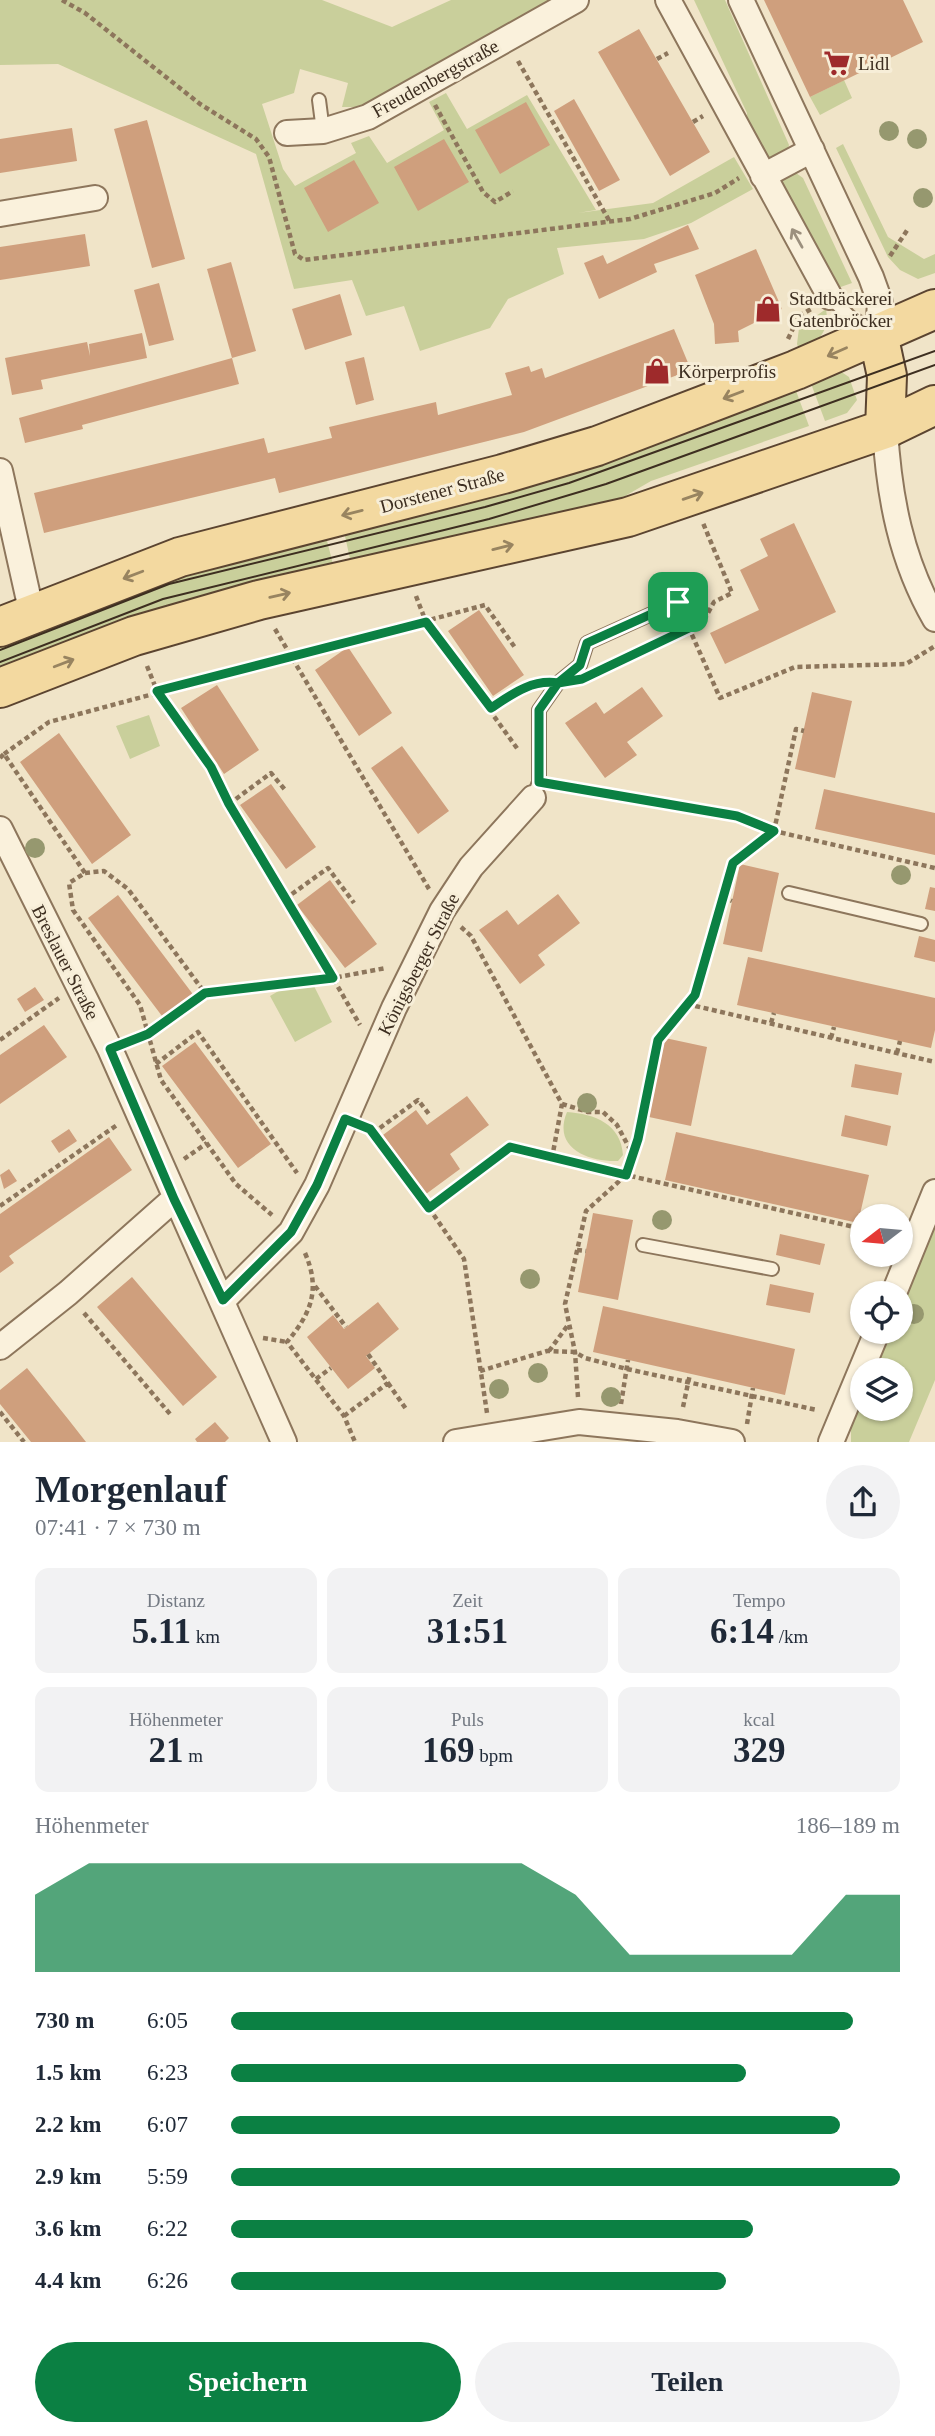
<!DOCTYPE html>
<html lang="de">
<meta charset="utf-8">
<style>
body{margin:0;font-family:Georgia,serif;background:#f2f2f3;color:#1f2937;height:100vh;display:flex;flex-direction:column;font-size:26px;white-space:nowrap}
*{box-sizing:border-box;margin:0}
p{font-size:23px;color:#747a83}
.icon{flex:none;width:38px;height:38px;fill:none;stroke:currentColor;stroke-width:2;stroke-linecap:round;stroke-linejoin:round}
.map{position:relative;height:1442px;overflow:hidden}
.details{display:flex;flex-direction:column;background:#fff;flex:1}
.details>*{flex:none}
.needle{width:46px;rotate:254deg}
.fabs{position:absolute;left:850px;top:1204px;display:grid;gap:14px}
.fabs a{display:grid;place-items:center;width:63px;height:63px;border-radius:50%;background:#fff;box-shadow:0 2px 5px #0004;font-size:35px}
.pin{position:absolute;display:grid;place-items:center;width:60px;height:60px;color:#fff;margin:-30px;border-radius:14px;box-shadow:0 4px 10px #0006}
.round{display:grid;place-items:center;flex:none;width:74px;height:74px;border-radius:37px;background:#f2f2f3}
.summary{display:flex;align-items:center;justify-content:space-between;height:119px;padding:0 35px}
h1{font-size:38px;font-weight:600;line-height:52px}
.metrics{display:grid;grid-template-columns:repeat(3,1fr);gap:10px;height:119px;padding:7px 35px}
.metrics div{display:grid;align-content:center;border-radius:14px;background:#f2f2f3;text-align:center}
.metrics b{font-size:35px;font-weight:600}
.metrics small{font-size:19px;font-weight:400}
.metrics p{font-size:19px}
.chart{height:196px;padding:14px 35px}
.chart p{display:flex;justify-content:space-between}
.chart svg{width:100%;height:126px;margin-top:7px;fill:#0b8043;opacity:.7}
.cta{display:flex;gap:14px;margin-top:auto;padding:14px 35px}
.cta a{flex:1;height:80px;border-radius:42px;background:#0b8043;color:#fff;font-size:28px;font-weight:600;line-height:80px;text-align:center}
.cta a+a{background:#f2f2f3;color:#1f2937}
ul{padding:0 35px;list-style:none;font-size:23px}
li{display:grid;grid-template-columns:112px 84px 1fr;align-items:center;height:52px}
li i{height:18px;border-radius:9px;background:#0b8043}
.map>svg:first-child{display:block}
.green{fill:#c9cf9b}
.building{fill:#cf9f7d}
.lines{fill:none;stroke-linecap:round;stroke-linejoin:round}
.service-casing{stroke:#8d765c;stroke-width:16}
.minor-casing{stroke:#8d765c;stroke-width:28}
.primary-casing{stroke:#5b4430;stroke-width:42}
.path{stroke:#8d765c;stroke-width:4.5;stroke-dasharray:5 3.5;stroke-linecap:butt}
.service{stroke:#faf1dc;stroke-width:12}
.minor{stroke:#faf1dc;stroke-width:24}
.primary{stroke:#f3d9a0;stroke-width:38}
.tram{stroke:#3d2e20;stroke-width:2}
.tree{fill:#96986f}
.oneway{stroke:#9c907e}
.oneway2{stroke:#988460}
.route-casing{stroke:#fff;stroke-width:14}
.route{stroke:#0b8043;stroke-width:9}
.labels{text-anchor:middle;stroke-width:6;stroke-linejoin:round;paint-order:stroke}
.poi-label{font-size:19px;fill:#3d2e20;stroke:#f7eed8;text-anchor:start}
.street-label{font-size:19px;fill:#3d2e20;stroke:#f7eed8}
</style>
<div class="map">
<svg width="935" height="1442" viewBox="0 0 935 1442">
<rect width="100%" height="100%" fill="#f0e4c8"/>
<path class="green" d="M0,0H322L392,27L451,0H555L362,107H342L348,83L300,69L294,93L262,104L283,169L295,186L356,153L351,143L369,136L387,163L444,130L429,102L446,93L467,129L527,95L596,210L578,213L653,203L734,157L753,189L691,223L644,239L557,248L564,274L508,299L490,328L420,351L404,306L366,316L352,280L294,289L256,154L58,64L0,65Z
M694,0H725L786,138L789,145L787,153L767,164L748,133L747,113Z
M844,80L852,98L820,115L810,97Z
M843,144L888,237L924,259L935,254V273L918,279L900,270L888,257L836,148Z
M788,172L796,173L803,178L852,283L835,289L777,182Z
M826,309C830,333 818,341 800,352L797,344L799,328Z
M840,371L849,377L857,400L847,413L825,421L810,381Z
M795,388L809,426L651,481L620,499L352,568L343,527Z
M325,533L335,572L0,673V644L166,577Z
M149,715L160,746L130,759L116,726Z
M308,974L332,1022L295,1042L270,996Z
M567,1112C595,1114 621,1124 623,1155L618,1161C588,1162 552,1148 567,1112Z
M935,1217V1380L909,1442H851V1421L863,1392V1409H901V1370H872L888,1332H901V1299Z"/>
<path class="building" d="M764,0H903L923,42L810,97Z
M639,29L710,152L670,176L598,52Z
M574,99L620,180L599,191L554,111Z
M526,102L550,145L500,174L475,130Z
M147,120L185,259L152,268L114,129Z
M72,128L77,161L0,173V139Z
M444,139L469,182L418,211L394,167Z
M354,160L379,203L328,232L304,188Z
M688,225L699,249L654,264L657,272L599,299L584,263L603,255L607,264Z
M85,234L90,266L0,280V247Z
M756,249L782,309L738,331L739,342L715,344L714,324L695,275Z
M231,262L256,351L232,358L239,384L82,425L83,429L25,443L19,418L232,358L207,269Z
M159,283L174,340L149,346L134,290Z
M340,294L352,335L305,350L292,309Z
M674,329L691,370L524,432L279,493L275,478L44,533L34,493L264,438L268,453L332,438L329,427L436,402L438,415L512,395L505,373L529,366L531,372L542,368L545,378Z
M142,333L147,358L41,380L43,389L12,395L5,358L87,342L90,356L89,344Z
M364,357L374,400L356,405L345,362Z
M794,523L836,612L725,664L710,633L759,610L740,570L768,556L760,539Z
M479,610L524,675L493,696L448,631Z
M348,647L392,713L359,736L315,670Z
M217,685L259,750L224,774L181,708Z
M642,687L663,716L627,742L637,755L605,778L565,723L596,702L604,714Z
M812,692L852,701L835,778L795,769Z
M59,733L131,835L92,864L20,762Z
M402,746L449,811L418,834L371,768Z
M271,784L316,847L286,869L240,805Z
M824,789L935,813V855L815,829Z
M740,864L779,873L762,952L723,944Z
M330,880L377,944L345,968L297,905Z
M930,887L935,888V911L925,909Z
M558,894L580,923L538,955L545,965L520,984L479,930L507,910L518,925Z
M118,895L195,997L165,1020L88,918Z
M919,936L935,940V962L914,957Z
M748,957L935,998V1030L931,1048L737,1005Z
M35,987L44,1000L25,1012L17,999Z
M44,1025L67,1057L0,1104V1055Z
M665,1038L707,1047L691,1126L649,1117Z
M195,1042L271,1144L238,1168L162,1066Z
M855,1064L902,1073L898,1095L851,1087Z
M467,1096L489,1125L450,1154L460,1169L426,1194L383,1135L416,1110L427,1125Z
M845,1115L891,1126L887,1146L841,1136Z
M69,1129L77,1141L59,1153L51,1141Z
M676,1132L869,1175L858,1223L665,1180Z
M109,1137L132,1170L9,1256L14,1263L0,1273V1214Z
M9,1169L17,1181L4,1189L0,1175Z
M593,1213L633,1220L618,1300L578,1292Z
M780,1234L825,1244L820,1265L776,1255Z
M132,1277L217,1377L183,1406L97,1307Z
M770,1284L814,1293L810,1313L766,1305Z
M378,1302L399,1329L366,1356L375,1368L348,1389L307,1337L333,1315L344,1329Z
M603,1306L795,1349L785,1395L593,1352Z
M27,1368L68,1419L86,1442H31L0,1404V1390Z
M215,1422L229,1438L225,1442H197L195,1439Z"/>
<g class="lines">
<g class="service-casing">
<path id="service" d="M319,100L323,131
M830,297L850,317L872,330
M533,798L539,782V710L558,683L580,665L587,643L678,602
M789,893L921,924
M643,1245L772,1269"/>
</g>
<g class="minor-casing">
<path id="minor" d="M668,0L830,297
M741,0L871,277L880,302L878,334
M287,133L323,131L368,117L576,0
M763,176L812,150
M0,214L95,198
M885,429C889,497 901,560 935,619
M0,471L32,614
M0,829L110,1049L284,1442
M894,1293L935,1192
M223,1300L291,1232L317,1185L394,1008L442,911L471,867L533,798
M0,1347L68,1293L174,1199
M456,1442L579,1422L677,1432L732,1442
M831,1442L877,1332"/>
</g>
<g class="primary-casing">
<path id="primary" d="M878,334L887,376L885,429
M0,627L180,557L503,474L597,446L796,370L935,309
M0,688L134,636L259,600L628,517L885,429L935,405"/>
</g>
<path class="path" d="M62,0L85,13L200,104L256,139L269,157L295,254L304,260L630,219L715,193L739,178
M657,59L668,53
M518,61L610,222
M435,105L483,192L495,202L513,191
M693,122L703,116
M890,256L908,229
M788,339L799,316L811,309
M416,596L426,622L519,751
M685,619L720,698L795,667L906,664L935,646
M275,629L429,889
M147,666L157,691L211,767L360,1025
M597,672L704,620L714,602L732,593L703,523
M491,708L516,691L531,685
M4,754L49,722L485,605L516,649
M0,758L4,754L85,873L69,883L73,910L140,1005L161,1080L236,1184L272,1215
M557,785L737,816L774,831L935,868
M229,804L271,773L286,791
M85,873L104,871L128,889L205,993
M723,897L732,901
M285,899L328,868L354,903
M461,927L471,936L562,1104L552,1158L863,1229
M687,1004L935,1062
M771,1023L774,1013
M831,1038L834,1027
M0,1040L59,998
M131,1040L148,1034L205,993L333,978L386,968
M897,1053L900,1041
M156,1064L198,1032L297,1173
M562,1104L588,1112H603L617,1125L632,1153
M369,1129L429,1208L510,1147L552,1158
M373,1133L418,1100L429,1114
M184,1159L207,1143
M0,1206L117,1125
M429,1208L464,1259L487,1413
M577,1250L586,1251
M305,1253C321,1290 311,1313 287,1342L344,1416L355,1442
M315,1286L346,1327
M84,1313L170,1414
M263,1338L287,1342
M549,1351L568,1325
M480,1371L547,1351L575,1352L585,1358L627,1369L817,1410
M316,1379L331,1368
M388,1383L406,1409
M578,1397L575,1352L565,1304L586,1211L626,1175L638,1139L658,1040L695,995L733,863L774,831L796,729L804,731
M621,1404L628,1360
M683,1407L690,1374
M0,1412L24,1442
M344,1416L388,1383L368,1354
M747,1424L753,1388"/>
<use href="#service" class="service"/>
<use href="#minor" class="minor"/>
<use href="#primary" class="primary"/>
<path class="tram" d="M0,650L169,584L485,507L569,483L935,351
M0,662L163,599L489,519L606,484L935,365"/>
</g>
<g class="tree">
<circle cx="889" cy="131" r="10"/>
<circle cx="917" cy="139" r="10"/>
<circle cx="923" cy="198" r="10"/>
<circle cx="35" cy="848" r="10"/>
<circle cx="901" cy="875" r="10"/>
<circle cx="587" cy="1103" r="10"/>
<circle cx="662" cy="1220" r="10"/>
<circle cx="530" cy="1279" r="10"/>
<circle cx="914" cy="1314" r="10"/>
<circle cx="538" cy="1373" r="10"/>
<circle cx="499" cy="1389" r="10"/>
<circle cx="611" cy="1397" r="10"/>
</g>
<defs><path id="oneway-shaft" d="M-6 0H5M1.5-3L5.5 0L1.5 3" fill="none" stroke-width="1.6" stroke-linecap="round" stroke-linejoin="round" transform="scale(1.75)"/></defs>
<use class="oneway" href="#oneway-shaft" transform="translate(797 238) rotate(-119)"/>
<g class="oneway2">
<use href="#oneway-shaft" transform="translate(837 352) rotate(156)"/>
<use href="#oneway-shaft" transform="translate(733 395) rotate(159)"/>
<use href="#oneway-shaft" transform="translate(693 496) rotate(-19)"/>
<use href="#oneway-shaft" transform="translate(352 513) rotate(166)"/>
<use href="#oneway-shaft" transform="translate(503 547) rotate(-14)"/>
<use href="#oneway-shaft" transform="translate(133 575) rotate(159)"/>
<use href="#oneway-shaft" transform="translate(280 595) rotate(-13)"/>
<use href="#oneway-shaft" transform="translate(64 663) rotate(-21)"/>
</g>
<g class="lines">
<g class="route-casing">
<path id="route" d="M678,602L587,643L580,665L558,683C532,679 512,694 491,708L426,622L157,691L211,767L229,804L333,978L205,993L148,1034L110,1049L174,1199L223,1300L291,1232L317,1185L345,1119L370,1129L429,1208L510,1147L626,1175L638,1139L658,1040L695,995L733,863L774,831L737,816L539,782V710L558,683L582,679L689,628L678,602"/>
</g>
<use href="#route" class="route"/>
</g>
<defs>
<g id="supermarket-bare" transform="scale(2.1)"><path d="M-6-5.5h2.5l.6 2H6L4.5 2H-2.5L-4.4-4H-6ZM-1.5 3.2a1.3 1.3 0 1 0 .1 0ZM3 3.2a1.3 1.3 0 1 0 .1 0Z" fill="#9e2a2b" stroke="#f7eed8" stroke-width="2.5" paint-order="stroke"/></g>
<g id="shop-bare" transform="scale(2.1)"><path d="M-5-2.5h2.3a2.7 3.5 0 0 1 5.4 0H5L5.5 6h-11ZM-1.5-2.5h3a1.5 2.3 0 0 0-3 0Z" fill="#9e2a2b" stroke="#f7eed8" stroke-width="2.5" paint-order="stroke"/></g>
</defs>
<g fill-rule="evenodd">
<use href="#supermarket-bare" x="837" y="63"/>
<use href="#shop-bare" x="768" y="309"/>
<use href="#shop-bare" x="657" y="371"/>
</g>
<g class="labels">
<g class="poi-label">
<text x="858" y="70">Lidl</text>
<text x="789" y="305">Stadtbäckerei<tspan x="789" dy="22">Gatenbröcker</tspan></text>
<text x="678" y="378">Körperprofis</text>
</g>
<g class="street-label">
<text transform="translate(435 78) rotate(-29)" y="7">Freudenbergstraße</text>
<text transform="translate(442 490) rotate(-15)" y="7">Dorstener Straße</text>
<text transform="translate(66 962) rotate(63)" y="7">Breslauer Straße</text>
<text transform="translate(418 964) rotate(-63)" y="7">Königsberger Straße</text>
</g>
</g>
</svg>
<div class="fabs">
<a><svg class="needle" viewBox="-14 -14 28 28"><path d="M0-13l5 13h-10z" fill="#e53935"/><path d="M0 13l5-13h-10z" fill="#747a83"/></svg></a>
<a><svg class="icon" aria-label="locate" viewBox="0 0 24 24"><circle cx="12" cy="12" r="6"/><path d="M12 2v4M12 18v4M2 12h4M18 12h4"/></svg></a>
<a><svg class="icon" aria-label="layers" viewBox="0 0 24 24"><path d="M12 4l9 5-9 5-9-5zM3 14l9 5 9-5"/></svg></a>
</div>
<div class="pin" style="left:678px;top:602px;background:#1e9e55"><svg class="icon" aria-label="arrive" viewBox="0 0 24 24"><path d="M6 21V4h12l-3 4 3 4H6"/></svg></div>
</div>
<section class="details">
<div class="summary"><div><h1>Morgenlauf</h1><p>07:41 · 7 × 730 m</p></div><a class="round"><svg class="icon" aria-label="share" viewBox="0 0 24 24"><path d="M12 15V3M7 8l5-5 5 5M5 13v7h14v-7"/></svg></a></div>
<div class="metrics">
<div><p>Distanz</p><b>5.11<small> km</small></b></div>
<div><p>Zeit</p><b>31:51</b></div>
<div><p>Tempo</p><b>6:14<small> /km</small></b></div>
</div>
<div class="metrics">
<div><p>Höhenmeter</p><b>21<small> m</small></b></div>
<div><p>Puls</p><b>169<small> bpm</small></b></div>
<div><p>kcal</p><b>329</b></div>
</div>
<div class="chart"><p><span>Höhenmeter</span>186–189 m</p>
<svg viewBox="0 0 160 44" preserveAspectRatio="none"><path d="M0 44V17L10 6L20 6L30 6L40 6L50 6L60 6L70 6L80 6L90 6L100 17L110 38L120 38L130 38L140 38L150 17L160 17V44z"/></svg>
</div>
<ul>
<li><b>730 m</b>6:05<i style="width:93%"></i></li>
<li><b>1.5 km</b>6:23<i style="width:77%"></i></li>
<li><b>2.2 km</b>6:07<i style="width:91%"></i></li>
<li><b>2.9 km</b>5:59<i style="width:100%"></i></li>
<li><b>3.6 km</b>6:22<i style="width:78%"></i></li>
<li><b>4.4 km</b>6:26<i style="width:74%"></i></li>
</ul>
<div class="cta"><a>Speichern</a><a>Teilen</a></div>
</section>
